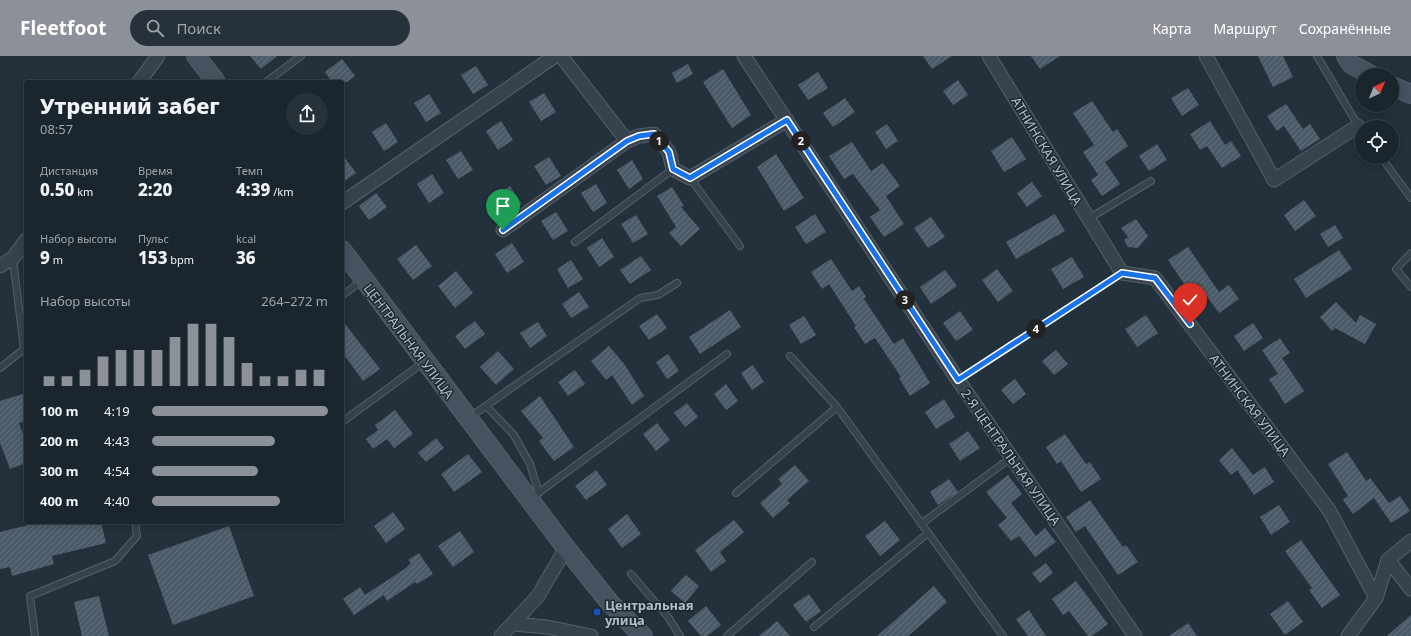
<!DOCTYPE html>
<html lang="ru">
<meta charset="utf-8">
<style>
body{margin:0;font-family:"Noto Sans",sans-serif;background:#27313a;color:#f1f3f6;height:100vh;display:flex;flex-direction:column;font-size:15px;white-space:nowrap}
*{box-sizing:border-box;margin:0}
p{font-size:13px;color:#9fa5aa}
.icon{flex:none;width:22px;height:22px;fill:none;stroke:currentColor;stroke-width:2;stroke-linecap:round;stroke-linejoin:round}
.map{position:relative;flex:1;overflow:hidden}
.sheet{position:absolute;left:24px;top:24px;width:320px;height:444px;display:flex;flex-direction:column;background:#1a252e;border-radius:4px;box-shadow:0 2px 10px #0003,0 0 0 1px #38424a}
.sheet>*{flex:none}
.needle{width:26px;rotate:43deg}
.controls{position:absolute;left:1355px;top:12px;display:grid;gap:8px}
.controls a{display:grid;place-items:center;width:44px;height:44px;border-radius:50%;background:#1a252e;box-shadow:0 2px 10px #0003,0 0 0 1px #38424a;font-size:20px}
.pin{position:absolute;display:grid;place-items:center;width:34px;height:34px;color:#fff;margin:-41px -17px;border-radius:50% 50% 50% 0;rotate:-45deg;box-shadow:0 0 4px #0007}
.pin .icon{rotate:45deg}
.km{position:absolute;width:20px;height:20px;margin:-10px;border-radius:50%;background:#222;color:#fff;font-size:11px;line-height:20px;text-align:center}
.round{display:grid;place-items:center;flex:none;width:42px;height:42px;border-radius:21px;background:#27313a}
.summary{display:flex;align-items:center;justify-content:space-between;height:68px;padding:0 16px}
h1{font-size:22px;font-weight:800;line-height:30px}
.stats{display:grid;grid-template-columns:repeat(3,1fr);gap:6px;height:68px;padding:4px 16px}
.stats div{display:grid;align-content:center}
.stats b{font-size:17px;font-weight:800}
.stats small{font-size:11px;font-weight:400}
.stats p{font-size:11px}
.chart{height:112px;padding:8px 16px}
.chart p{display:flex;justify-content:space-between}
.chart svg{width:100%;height:72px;margin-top:4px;stroke:#8c9099;stroke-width:6}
ul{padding:0 16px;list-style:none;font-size:13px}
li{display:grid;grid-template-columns:64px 48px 1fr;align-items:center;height:30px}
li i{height:10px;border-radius:5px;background:#8c9099}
header{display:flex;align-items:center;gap:24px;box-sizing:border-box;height:56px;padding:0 20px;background:#8c9099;color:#fff}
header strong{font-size:19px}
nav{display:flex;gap:22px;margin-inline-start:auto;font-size:14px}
.search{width:280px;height:36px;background:#27313a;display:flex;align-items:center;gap:10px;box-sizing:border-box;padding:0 14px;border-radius:22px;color:#9fa5aa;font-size:15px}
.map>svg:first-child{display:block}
.building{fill:url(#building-hatch)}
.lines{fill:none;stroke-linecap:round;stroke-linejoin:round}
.lane-casing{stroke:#55606b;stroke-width:8}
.street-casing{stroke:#55606b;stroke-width:15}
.secondary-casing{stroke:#55606b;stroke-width:20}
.lane{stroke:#37424d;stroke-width:6}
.street{stroke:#37424d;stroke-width:13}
.secondary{stroke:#455260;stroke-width:18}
.route-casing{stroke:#fff;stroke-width:8}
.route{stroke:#1a73e8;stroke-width:5}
.transit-dot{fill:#1a4fb4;stroke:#1c2732;stroke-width:1.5}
.labels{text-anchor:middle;stroke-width:3;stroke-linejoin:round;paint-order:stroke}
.street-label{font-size:13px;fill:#b3bdc9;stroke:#1c2732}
.poi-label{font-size:13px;font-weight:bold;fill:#b3bdc9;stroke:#1c2732;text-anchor:start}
</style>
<header>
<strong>Fleetfoot</strong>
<div class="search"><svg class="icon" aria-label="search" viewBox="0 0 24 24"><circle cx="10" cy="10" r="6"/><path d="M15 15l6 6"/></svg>Поиск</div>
<nav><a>Карта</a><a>Маршрут</a><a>Сохранённые</a></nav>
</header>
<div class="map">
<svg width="1411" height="580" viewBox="0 0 1411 580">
<defs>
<pattern id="building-hatch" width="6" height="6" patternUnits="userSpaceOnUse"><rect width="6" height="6" fill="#4c5b69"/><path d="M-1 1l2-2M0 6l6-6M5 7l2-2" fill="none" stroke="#63717d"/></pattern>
</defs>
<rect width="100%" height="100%" fill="#23313d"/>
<path class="building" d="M250,0H277L261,13Z
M923,0H952L932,13Z
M1031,0H1060L1040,13Z
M1258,0H1283L1293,21L1273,31Z
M342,3L355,20L347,26H332L325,16Z
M688,8L693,18L677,27L672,17Z
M476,10L488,29L473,38L461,19Z
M723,13L751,59L732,72L703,26Z
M818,16L828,32L808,44L798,29Z
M958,24L968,39L953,49L943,35Z
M1188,32L1199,49L1182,60L1171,42Z
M544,37L556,56L541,65L529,46Z
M429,38L441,57L426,66L414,47Z
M845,42L855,56L833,71L823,57Z
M1092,45L1113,76L1117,73L1128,90L1105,106L1120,128L1102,140L1091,124L1098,119L1083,96L1094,89L1073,57Z
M1286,48L1303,73L1310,68L1320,83L1301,95L1284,70L1277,75L1267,60Z
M501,65L513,84L498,94L486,75Z
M1210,65L1225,89L1231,85L1241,100L1222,112L1207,90L1200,94L1190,78Z
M386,67L398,86L384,95L372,76Z
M887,68L898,85L886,93L875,76Z
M1012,81L1026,103L1004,116L991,95Z
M852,86L871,115L883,107L900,130L886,140L904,168L884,181L870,161L880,154L853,118L844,123L829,100Z
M1157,88L1167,104L1149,115L1139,100Z
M461,95L473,114L458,123L446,104Z
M342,98L356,117L342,127Z
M776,98L804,142L784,155L757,111Z
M549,101L561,120L546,129L534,110Z
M632,104L643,123L629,133L617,114Z
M432,118L444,137L429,147L417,128Z
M1032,126L1042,140L1027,151L1017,137Z
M596,128L607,147L593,156L581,137Z
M510,130L522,148L507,158L496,139Z
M672,131L684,150L681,151L700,173L681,190L669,177L676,171L657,140Z
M376,137L387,151L369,164L359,150Z
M1304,144L1316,160L1295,175L1284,159Z
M556,156L568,175L553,184L541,165Z
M815,158L826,176L806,188L795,171Z
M1055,158L1065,175L1016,203L1006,186Z
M636,159L648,178L633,187L621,168Z
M931,161L945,181L928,192L914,172Z
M1136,163L1148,180L1138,192L1128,191L1124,184L1128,181L1121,172Z
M1335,169L1343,182L1328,191L1320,178Z
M602,182L614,201L599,211L587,192Z
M512,187L524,206L507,217L495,198Z
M416,189L432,210L413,224L397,203Z
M1188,191L1219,236L1229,229L1239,243L1219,257L1198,228L1189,235L1168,204Z
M1339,194L1352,213L1306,242L1294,223Z
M641,200L651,214L630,228L620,214Z
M1072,201L1084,221L1063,233L1051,213Z
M831,203L852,235L859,230L866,241L864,243L894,288L903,282L930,327L910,340L899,322L901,321L875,282L865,288L854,271L856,270L829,228L822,233L811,216Z
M571,204L583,223L568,232L557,213Z
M997,213L1013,235L998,246L982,224Z
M945,214L957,230L931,248L920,231Z
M456,215L473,237L455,252L438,230Z
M579,236L589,251L571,262L562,248Z
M1336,246L1356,267L1360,259L1376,268L1365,288L1335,272L1332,275L1320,261Z
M730,254L741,271L700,298L689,281Z
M960,255L973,274L956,285L943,267Z
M657,258L667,272L649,284L639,270Z
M1146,259L1158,277L1137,291L1125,273Z
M804,260L816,279L801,288L789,269Z
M342,264L380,313L363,325L342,296Z
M475,265L485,278L465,293L455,280Z
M538,266L547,280L530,292L520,277Z
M1253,267L1263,282L1244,295L1234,280Z
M1280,282L1290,297L1282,302L1304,335L1285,348L1269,323L1278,318L1262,294Z
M609,290L625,309L644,340L632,349L612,319L606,324L591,305Z
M1056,294L1068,308L1054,319L1042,305Z
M498,295L514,313L496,329L480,311Z
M668,298L679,315L667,323L656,306Z
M753,309L764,326L752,334L741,317Z
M575,314L585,328L568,340L558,326Z
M1015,323L1026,338L1013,348L1001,334Z
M726,328L738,345L726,354L714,338Z
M26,337V365L19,367L26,385V407L10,413L0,387V345Z
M540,340L574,391L554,405L539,385L543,382L521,355Z
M944,343L955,361L936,373L925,356Z
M687,347L698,361L685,371L674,357Z
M395,354L413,378L394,392L387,383L373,393L366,383L378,374L375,369Z
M657,367L670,384L656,395L643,378Z
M968,375L980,392L960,405L949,388Z
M1065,378L1086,408L1090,406L1101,423L1081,436L1061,405L1057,408L1046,391Z
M436,382L444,392L426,406L418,397Z
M1232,392L1253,419L1265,411L1274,426L1254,439L1237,414L1231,419L1219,404Z
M1347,396L1366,425L1370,422L1389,447L1400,440L1410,455L1391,467L1374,442L1353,458L1343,444L1348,440L1328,408Z
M468,398L482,416L454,436L441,418Z
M795,409L809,425L787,444L790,447L773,462L760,447L782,428L778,423Z
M596,414L607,429L586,444L575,430Z
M1008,419L1022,438L1011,447L1036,480L1045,472L1056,486L1035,501L1019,480L1011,485L998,469L1007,462L986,436Z
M949,423L958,436L938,449L930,436Z
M1090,444L1123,491L1126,489L1138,506L1118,519L1085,470L1076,476L1066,461Z
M1279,449L1290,466L1271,479L1260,461Z
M393,456L405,473L386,487L374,470Z
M627,458L641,478L622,492L608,473Z
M734,464L744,476L720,496L726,505L711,516L695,494Z
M885,465L900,484L880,500L865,480Z
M41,466H101L106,487L52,500L54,508L12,520L10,511L0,513V476Z
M229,470L254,540L173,569L148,499Z
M460,475L474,496L453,511L438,490Z
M1301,484L1340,539L1322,552L1309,534L1312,532L1285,495Z
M419,497L433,518L417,528L415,526L387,545L384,539L354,559L343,543L360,531L365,539L406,512L411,507L408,504Z
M1046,507L1053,517L1040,527L1032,517Z
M686,519L699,530L685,547L671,535Z
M1076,525L1108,568L1092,580H1088L1069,555L1063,559L1052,543Z
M934,530L947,546L928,563L908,580H877Z
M809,538L821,555L806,566L793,549Z
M99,540L109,580H82L74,546Z
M1288,545L1303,566L1285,579L1270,558Z
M706,550L721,569L707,580H701L688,565Z
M1029,554L1046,580H1028L1016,563Z
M1411,559V580H1387Z
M777,565L790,580H759Z
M1188,567L1197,580H1169Z"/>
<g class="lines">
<g class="lane-casing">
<path id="lane" d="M1317,0L1359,71
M266,26L301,0
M1381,101L1411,142
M690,122L740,190
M1088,163L1151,125
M575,186L673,113
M1411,197L1396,213L1411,231
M13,203L24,293L26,295
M342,240L362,224
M790,300L837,351L1003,580
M0,312L24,293
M958,324L1122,217
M486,350L514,379L530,408L539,437
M470,361L640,242L658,239L677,227
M342,366L424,306
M736,437L837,351
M530,443L727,298
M921,468L1012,401
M631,518L668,561L680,580
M814,571L928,477
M35,580L30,540L115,505L137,480L135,466
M727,580L812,506"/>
</g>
<g class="street-casing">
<path id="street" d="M744,0L958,324L1135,580
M989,0L1122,217L1155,222L1329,454L1376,542
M1206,0L1274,124L1358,70
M139,26L158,0
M627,85L639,80L654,78L669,96L673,113L690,122L787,64
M342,147L555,0
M503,174L627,85L561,0
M0,210L13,202L26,184
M1388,504L1411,533
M514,568L547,571L591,580
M501,580L538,540L566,492
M1348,580L1376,542L1388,504L1411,485"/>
</g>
<g class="secondary-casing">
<path id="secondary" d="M196,0L216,26
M1346,0L1351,8L1371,19
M1392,30L1411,38
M342,194L566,492L610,547L643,580"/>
</g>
<use href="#lane" class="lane"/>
<use href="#street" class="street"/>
<use href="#secondary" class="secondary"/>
</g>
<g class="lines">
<g class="route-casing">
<path id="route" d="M503,174L627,85L639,80L654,78L669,96L673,113L690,122L787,64L958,324L1122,217L1155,222L1190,268"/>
</g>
<use href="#route" class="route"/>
</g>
<rect class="transit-dot" x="593" y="552" width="8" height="8" rx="2"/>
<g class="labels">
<g class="street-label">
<text transform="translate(1047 95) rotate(59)" y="5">АТНИНСКАЯ УЛИЦА</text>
<text transform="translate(409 285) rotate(53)" y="5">ЦЕНТРАЛЬНАЯ УЛИЦА</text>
<text transform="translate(1250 349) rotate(53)" y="5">АТНИНСКАЯ УЛИЦА</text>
<text transform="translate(1011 401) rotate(55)" y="5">2-Я ЦЕНТРАЛЬНАЯ УЛИЦА</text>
</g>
<g class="poi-label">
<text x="605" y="554">Центральная<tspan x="605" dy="15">улица</tspan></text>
</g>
</g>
</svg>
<div class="controls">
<a><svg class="needle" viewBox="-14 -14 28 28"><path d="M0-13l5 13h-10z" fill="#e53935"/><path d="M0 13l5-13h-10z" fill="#9fa5aa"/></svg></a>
<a><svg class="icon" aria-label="locate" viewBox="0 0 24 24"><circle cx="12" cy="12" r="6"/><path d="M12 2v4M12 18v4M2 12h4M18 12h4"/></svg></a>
</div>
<div class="pin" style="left:503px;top:174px;background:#1e9e55"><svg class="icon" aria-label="arrive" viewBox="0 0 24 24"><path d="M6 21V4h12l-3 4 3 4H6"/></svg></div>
<div class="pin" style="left:1190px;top:268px;background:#d93025"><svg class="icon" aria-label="check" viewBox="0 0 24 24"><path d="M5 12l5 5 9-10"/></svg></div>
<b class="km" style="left:659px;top:85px">1</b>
<b class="km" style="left:801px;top:85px">2</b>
<b class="km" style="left:905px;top:244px">3</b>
<b class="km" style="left:1036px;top:273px">4</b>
<section class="sheet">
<div class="summary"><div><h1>Утренний забег</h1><p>08:57</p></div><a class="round"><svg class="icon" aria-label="share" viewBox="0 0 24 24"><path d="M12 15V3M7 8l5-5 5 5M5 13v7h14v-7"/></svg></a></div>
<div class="stats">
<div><p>Дистанция</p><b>0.50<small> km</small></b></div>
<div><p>Время</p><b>2:20</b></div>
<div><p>Темп</p><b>4:39<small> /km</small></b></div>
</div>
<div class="stats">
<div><p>Набор высоты</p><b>9<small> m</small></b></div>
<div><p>Пульс</p><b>153<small> bpm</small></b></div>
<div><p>kcal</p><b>36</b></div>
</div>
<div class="chart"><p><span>Набор высоты</span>264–272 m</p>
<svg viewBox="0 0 160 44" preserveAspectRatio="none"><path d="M5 44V38M15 44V38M25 44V34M35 44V26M45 44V22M55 44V22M65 44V22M75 44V14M85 44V6M95 44V6M105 44V14M115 44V30M125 44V38M135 44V38M145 44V34M155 44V34"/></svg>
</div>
<ul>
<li><b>100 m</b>4:19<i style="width:100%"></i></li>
<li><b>200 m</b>4:43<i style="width:70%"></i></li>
<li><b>300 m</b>4:54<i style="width:60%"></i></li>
<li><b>400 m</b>4:40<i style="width:73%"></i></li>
</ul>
</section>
</div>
